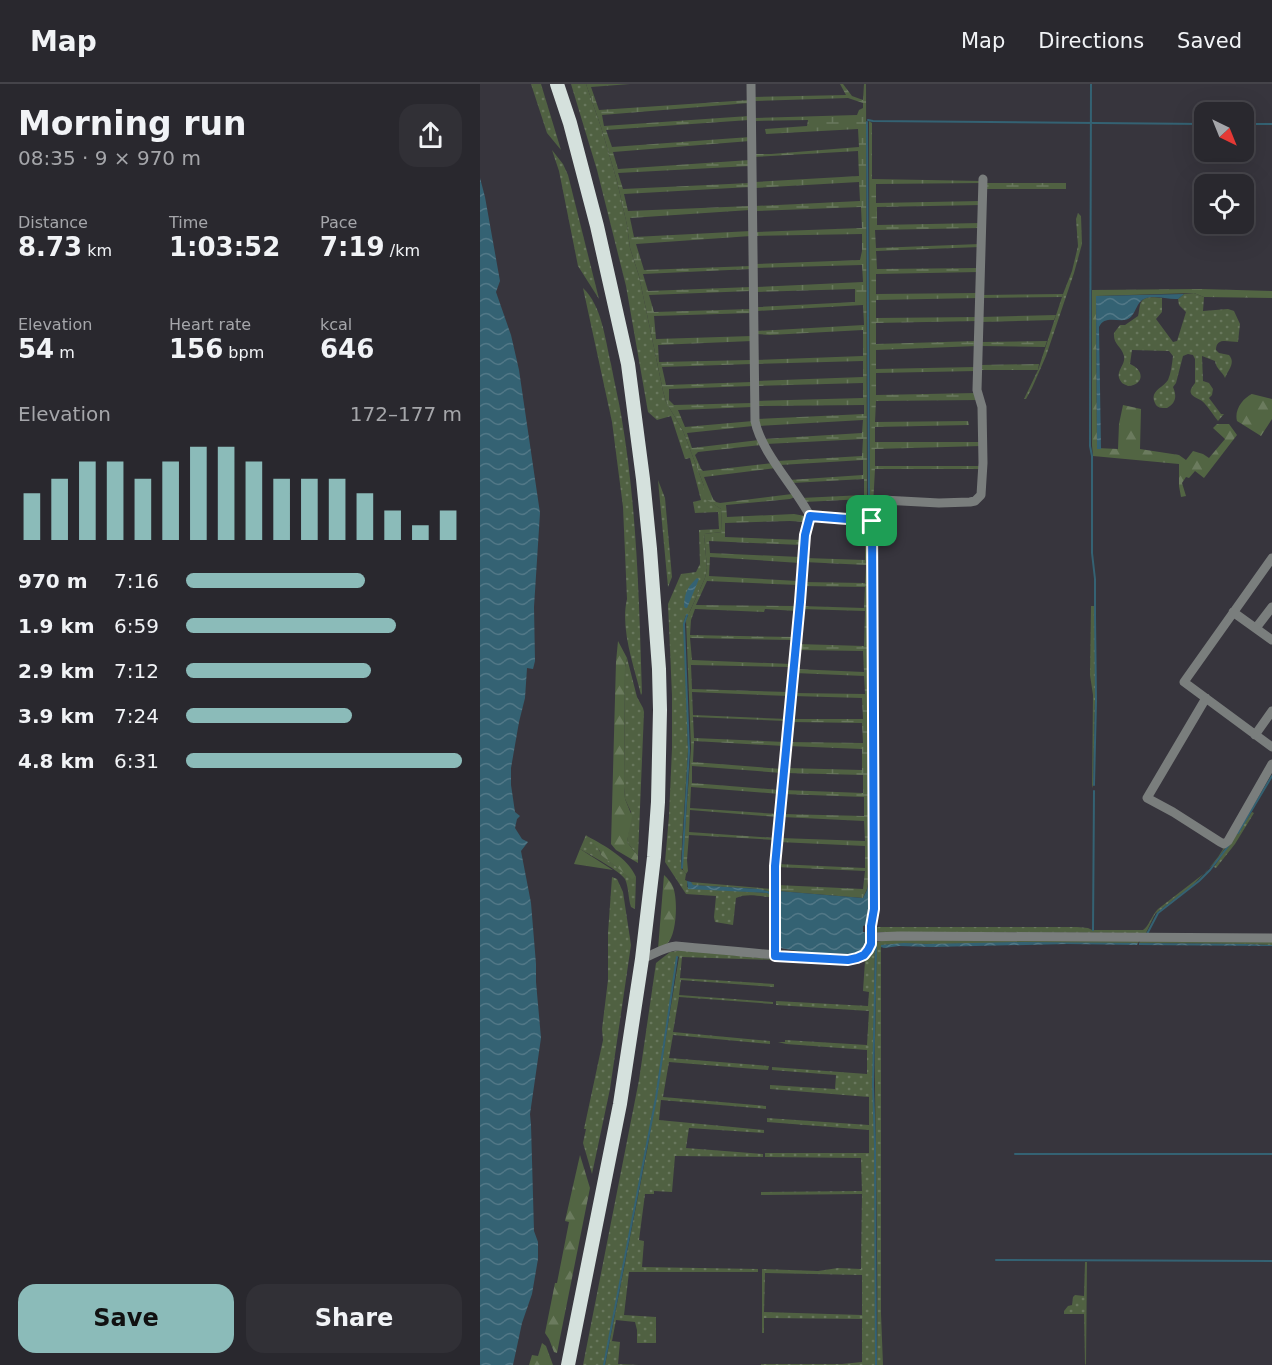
<!DOCTYPE html>
<meta charset="utf-8">
<style>
body{margin:0;font-family:"DejaVu Sans",sans-serif;background:#313036;color:#f1f3f6;height:100vh;display:flex;flex-direction:column;font-size:22px;white-space:nowrap}
*{box-sizing:border-box;margin:0}
p{font-size:20px;color:#a5a6aa}
.icon{flex:none;width:33px;height:33px;fill:none;stroke:currentColor;stroke-width:2;stroke-linecap:round;stroke-linejoin:round}
.map{position:relative;flex:1;overflow:hidden}
.panel{display:flex;flex-direction:column;background:#29282e;width:480px}
.panel>*{flex:none}
.needle{width:39px;rotate:137deg}
.tools{position:absolute;left:714px;top:18px;display:grid;gap:12px}
.tools a{display:grid;place-items:center;width:60px;height:60px;border-radius:12px;background:#29282e;box-shadow:0 6px 24px #0002,0 0 0 2px #45444a;font-size:30px}
.pin{position:absolute;display:grid;place-items:center;width:51px;height:51px;color:#fff;margin:-26px;border-radius:12px;box-shadow:0 3px 9px #0006}
.round{display:grid;place-items:center;flex:none;width:63px;height:63px;border-radius:18px;background:#313036}
.headline{display:flex;align-items:center;justify-content:space-between;height:102px;padding:0 18px}
h1{font-size:33px;font-weight:800;line-height:45px}
.stats{display:grid;grid-template-columns:repeat(3,1fr);gap:9px;height:102px;padding:6px 18px}
.stats div{display:grid;align-content:center}
.stats b{font-size:26px;font-weight:800}
.stats small{font-size:16px;font-weight:400}
.stats p{font-size:16px}
.chart{height:168px;padding:12px 18px}
.chart p{display:flex;justify-content:space-between}
.chart svg{width:100%;height:108px;margin-top:6px;stroke:#8bbbb9;stroke-width:6}
.primary-button{display:flex;gap:12px;margin-top:auto;padding:12px 18px}
.primary-button a{flex:1;height:69px;border-radius:18px;background:#8bbbb9;color:#111;font-size:24px;font-weight:800;line-height:69px;text-align:center}
.primary-button a+a{background:#313036;color:#f1f3f6}
ul{padding:0 18px;list-style:none;font-size:20px}
li{display:grid;grid-template-columns:96px 72px 1fr;align-items:center;height:45px}
li i{height:15px;border-radius:8px;background:#8bbbb9}
header{display:flex;align-items:center;gap:36px;box-sizing:border-box;height:84px;padding:0 30px;background:#29282e;border-bottom:2px solid #45444a}
header strong{font-size:28px}
nav{display:flex;gap:33px;margin-inline-start:auto;font-size:21px}
main{display:flex;flex:1;min-height:0}
.map>svg:first-child{display:block}
.grass{fill:url(#grass-dots);fill-rule:evenodd}
.forest{fill:url(#forest-firs)}
.wetland{fill:url(#wetland-marsh)}
.water{fill:url(#water-waves)}
.lines{fill:none;stroke-linecap:round;stroke-linejoin:round}
.stream{stroke:#346273;stroke-width:2}
.minor{stroke:#7a7e7d;stroke-width:9}
.highway{stroke:#d5e1dd;stroke-width:14}
.route-casing{stroke:#fff;stroke-width:12}
.route{stroke:#1a73e8;stroke-width:8}
</style>
<header>
<strong>Map</strong>
<nav><a>Map</a><a>Directions</a><a>Saved</a></nav>
</header>
<main>
<section class="panel">
<div class="headline"><div><h1>Morning run</h1><p>08:35 · 9 × 970 m</p></div><a class="round"><svg class="icon" aria-label="share" viewBox="0 0 24 24"><path d="M12 15V3M7 8l5-5 5 5M5 13v7h14v-7"/></svg></a></div>
<div class="stats">
<div><p>Distance</p><b>8.73<small> km</small></b></div>
<div><p>Time</p><b>1:03:52</b></div>
<div><p>Pace</p><b>7:19<small> /km</small></b></div>
</div>
<div class="stats">
<div><p>Elevation</p><b>54<small> m</small></b></div>
<div><p>Heart rate</p><b>156<small> bpm</small></b></div>
<div><p>kcal</p><b>646</b></div>
</div>
<div class="chart"><p><span>Elevation</span>172–177 m</p>
<svg viewBox="0 0 160 44" preserveAspectRatio="none"><path d="M5 44V25M15 44V19M25 44V12M35 44V12M45 44V19M55 44V12M65 44V6M75 44V6M85 44V12M95 44V19M105 44V19M115 44V19M125 44V25M135 44V32M145 44V38M155 44V32"/></svg>
</div>
<ul>
<li><b>970 m</b>7:16<i style="width:65%"></i></li>
<li><b>1.9 km</b>6:59<i style="width:76%"></i></li>
<li><b>2.9 km</b>7:12<i style="width:67%"></i></li>
<li><b>3.9 km</b>7:24<i style="width:60%"></i></li>
<li><b>4.8 km</b>6:31<i style="width:100%"></i></li>
</ul>
<div class="primary-button"><a>Save</a><a>Share</a></div>
</section>
<div class="map">
<svg width="792" height="1281" viewBox="0 0 792 1281">
<defs>
<pattern id="grass-dots" width="8" height="8" patternUnits="userSpaceOnUse" patternTransform="scale(1.5)"><rect width="8" height="8" fill="#506142"/><path d="M2 2h.1M6 6h.1" fill="none" stroke="#69785e" stroke-width="1.8" stroke-linecap="round"/></pattern>
<pattern id="forest-firs" width="22" height="20" patternUnits="userSpaceOnUse" patternTransform="scale(1.5)"><rect width="22" height="20" fill="#526543"/><path d="M5 1l3.5 6h-7zM16 11l3.5 6h-7z" fill="#6b7b5e"/></pattern>
<pattern id="wetland-marsh" width="20" height="14" patternUnits="userSpaceOnUse" patternTransform="scale(1.5)"><rect width="20" height="14" fill="#506142"/><path d="M1 5h8M5 5V1M11 12h8M15 12V8" fill="none" stroke="#69785e"/></pattern>
<pattern id="water-waves" width="16" height="10" patternUnits="userSpaceOnUse" patternTransform="scale(1.5)"><rect width="16" height="10" fill="#346273"/><path d="M0 5q4-4 8 0t8 0" fill="none" stroke="#527887"/></pattern>
</defs>
<rect width="100%" height="100%" fill="#37353d"/>
<path class="grass" d="M51,0H61L81,66L67,49Z
M91,0H106L121,43L137,97L147,141L150,164L159,192L183,307L186,318L203,347L224,402L225,414L241,425L242,448L224,450L227,484L225,494L210,527L209,531H206L204,537L208,667L201,776V785L203,786L206,790L205,796L207,797V803L287,809L292,812L293,868L289,866V813C279,812 266,809 256,814L253,841L235,838L234,833L236,812L206,810L185,778L189,732L192,665V611L188,520L201,490L216,488L220,480L219,446L239,445L238,428L215,429L213,418L221,416L210,374L205,375L191,332L177,336L168,328L146,202L117,86Z
M72,66L83,80L88,91L119,215L98,182L79,87Z
M598,129L601,132L602,160L594,189L566,272L552,304L546,315H544L558,286L583,210L592,187L598,162L596,135Z
M103,204C122,222 125,255 131,280C134,297 138,313 141,330C157,422 159,515 162,609L161,611C154,582 140,545 147,515L143,423L132,338Z
M714,209L724,213L723,227L748,225L754,227L760,240L758,258C748,258 736,253 736,266L739,269L749,271C756,279 748,286 745,294C742,287 736,285 735,277L722,272L723,297L729,299L733,305L732,311L729,314L741,330H744L738,337C733,331 728,322 722,317C714,312 705,311 715,299V275L713,271L708,270L703,272L696,299L693,303C697,312 696,319 687,324C681,324 677,324 675,319C669,307 683,304 688,296C691,289 692,280 693,272L689,267L652,266L650,280C665,286 664,301 648,302C644,300 642,300 640,296C635,287 646,281 644,272C641,261 633,261 634,249L640,241H645L658,232C659,228 659,225 660,221C662,211 674,213 682,214V228L676,235L693,258L697,257L706,228L699,221L698,215L704,210Z
M178,396L185,414L192,493L188,503Z
M611,522H615V617L613,701L612,704L613,611L610,591Z
M147,574L157,613L163,624L164,628L158,772L147,758L151,728L145,715L144,703L145,583Z
M792,688L770,727L737,776L714,800L675,830L666,849L394,848V843H597L608,844L612,846H663C669,842 672,831 678,825L726,788L738,773Z
M772,728L774,729L755,760L736,784L734,783Z
M106,751C111,756 120,764 121,771L152,794L156,793L155,825L151,823C148,814 149,804 145,795C140,787 110,771 100,765Z
M132,793L137,795L143,808L151,861L130,1005L112,1090L103,1059L106,1045H104L123,956L122,945L128,896V849Z
M405,856H660L658,859C596,859 533,858 470,860C447,860 424,859 401,861V1230L403,1281H397C398,1188 396,1095 395,1003C394,955 397,908 396,861H395L393,1001L395,1061V1281H281V1280H362L382,1278V1235L284,1234V1249H282V1185L338,1187L358,1184L381,1185L382,1110L281,1111V1108L382,1107L381,1074L285,1073V1069H389V1046L287,1038V1034L389,1041V1013L290,1005V1001L355,1005L356,991L292,986V983L387,990V966L306,960L298,958H305V956L387,961L389,927L296,921V917L388,922L389,908L383,907L385,877C360,884 336,879 312,877L360,879L394,859ZM285,1189L382,1191V1231L284,1228Z
M661,856L792,858V861L764,860L659,859Z
M202,866L292,875L294,876L202,873L200,894L294,900V903L201,896L199,911L293,918V920L199,913L193,948L290,957V960L193,951L189,974L289,982L288,986L189,978L183,1013L286,1022V1025L181,1016L179,1036L284,1046V1049L209,1044L206,1064L283,1070V1073L195,1072L192,1108L174,1107V1110H165L159,1156L164,1157L162,1183L278,1185V1188H149L144,1231L176,1233V1259H157V1246L155,1238L136,1236L132,1257L140,1258L138,1280L159,1281H125L168,1061L199,873L197,872L176,1013L124,1281H103L159,996L176,879L190,868Z
M605,1178H607L606,1281L605,1280L604,1230H584V1227L588,1222L592,1221L593,1213L595,1211L604,1212Z"/>
<path class="forest" d="M721,205L792,207V214L724,213L714,209L616,212L617,364L638,365L639,340L643,321L661,325L660,365L699,371L706,376L713,367L723,370L729,374L745,355L733,344L737,340H749L757,351L724,394L715,387L709,394L706,393L702,399L706,412L701,413L699,402V380L613,372L612,361V206Z
M772,310L792,315V335L781,352L757,337C754,326 763,314 772,310Z
M138,557L147,574L145,583L144,703L145,715L152,732L147,758L158,772V779L136,766L131,760L136,578Z
M107,752C125,762 148,774 156,793L152,795L121,771L120,767Z
M100,765L133,786L94,780Z
M184,791C188,795 191,798 193,803C198,815 197,851 187,860C185,863 181,863 178,865Z
M100,1071L110,1104L77,1269L74,1268L69,1255L65,1249L75,1199H77L89,1138L85,1137Z
M62,1259L66,1262L73,1281H49L52,1271L58,1272Z"/>
<path class="wetland" d="M106,0H150L111,3L119,26L269,16V19L122,31L124,42L269,32V36L126,46L132,63L270,53V57L133,68L138,85L270,76V82L138,89L143,105L270,99V103L144,110L148,127L270,122V126L150,134L154,153L271,147V152L156,160L164,186L271,182V185L163,190L168,207L271,203V207L169,211L174,228L272,225V229L174,232L176,255L272,252V257L178,261L179,278L272,276V280L182,283L186,301L272,298V302L189,305V316L194,321L272,319V323L198,326L205,343L273,337V342L207,349L212,364L279,356L281,361L218,368L215,371L221,385L223,387L293,379L296,384L224,393L233,415L236,418L240,419L312,410L315,413L310,415L246,421L247,433L314,430L325,432V438L310,437L245,439V453L322,456L321,461L229,457L230,469L320,473V479L230,473L229,492L318,497V501L227,497L216,521L316,522V527L285,525L284,528L215,525L211,536L210,551L314,553L313,556L210,554L212,576L311,580V583L211,581L212,605L309,608V612L212,608L213,631L307,635L306,637L213,633L214,654L305,658L304,662L214,657L213,678L302,685V689L212,682V699L300,706V710L211,703L210,724L298,730V733L210,726L209,748L295,754V756L209,751L207,776L208,787L206,790L203,786V773L211,664L206,536L225,494L227,484L224,450L242,448L241,425L224,414V402L203,347L186,318L183,307L159,192L150,164L147,141L137,97L121,43Z
M360,0H363L372,12L383,16L384,0H386L387,431H384V415L324,418L321,414L384,411V395L312,399L309,396L383,391V376L300,381L297,377L382,372L383,355L286,360L284,355L382,349L383,336L278,342L277,335L384,330V321L276,322V317L383,314V299L276,302V297L383,293V277L275,280V276L383,272V246L290,251L276,250V247L384,241L383,221L277,227V223L375,218V205L276,208V203L383,198L382,181L275,184V180L380,176L382,167V150L275,152V148L382,144L381,123L275,127V122L380,117L379,98L275,104V98L379,92L378,67L274,73V70H291L379,63L378,45L286,50L285,45L327,42L328,36L274,37V34L377,31L379,26L383,24V19L368,14L274,17V13L366,11Z
M389,37L392,39V95L502,97V99L396,100V119L501,117V121L397,123V141L501,139L500,144L395,146L396,164L500,160V163L396,167L397,185L499,184V188L396,190V210L498,209V214L396,216V234L498,233L497,237L396,239V260L497,257V262L396,266V285L496,283V287L396,289V311L496,309L498,316L396,317L395,338L488,337L489,341L395,343V358H501V362L395,365V382H501V385H395L393,422L390,431Z
M506,99H586V105H506Z
M583,210L582,213L502,214V211Z
M576,231L574,236L501,238V233Z
M567,257L565,263L501,262V258Z
M559,280L558,286H500V281Z
M385,441H388L389,790L387,805L383,814L298,807L297,801L383,805L385,787L297,783V780L385,784V762L299,758L300,754L385,757L384,737L302,733V730L384,732V713L303,710L304,706L383,709V691L306,689V684L382,686V665L308,662V658L383,659L382,639L310,638L311,635H383L382,614L313,612V609L385,610L384,592L315,589V585L384,588L383,567L317,566V560L384,562L385,527L321,525V522L384,524L385,503L322,502V498L385,499L386,481L324,478L325,474L385,476Z
M211,798L292,805V808L279,805L212,801Z"/>
<path class="water" d="M0,94L5,113L20,197L16,208L31,251L39,286L60,429L54,523L55,577L53,585L47,584L45,614L39,638L31,684V701L35,728L40,732L37,735L35,744L42,755L48,758L41,767L51,819L56,880V898L61,954L50,1030L51,1041L54,1147L58,1158V1175L52,1210L42,1239L33,1281H0Z
M704,210L698,215C688,216 673,210 664,215C655,219 656,234 645,236C635,237 624,232 619,243L621,365H617L616,212Z
M217,494L219,495L207,524H205L204,522C205,508 207,504 217,494Z
M207,797L211,798L213,801L279,805L292,808V812L287,809L208,805Z
M389,798C392,809 387,827 386,841L383,842V848H385C386,860 388,866 374,870L329,869L300,864L301,820L300,813H298V807L383,814L387,806Z
M542,858L658,859L657,861L587,860L452,863L419,862L404,864L401,863V861L424,859L446,860Z
M659,859L764,860L792,861V862L659,861Z"/>
<g class="lines">
<path class="stream" d="M611,0L610,362L612,372V469L615,495V531L616,617L614,701
M388,36L393,37L724,40
M387,38L389,429
M764,40H792
M388,572L389,770
M758,749L792,692
M202,784L209,667L204,540L207,531
M613,846L614,707
M667,850L678,829L719,797L730,786L749,761
M396,860L393,1000L395,1061L396,1281
M535,1070H792
M516,1176L792,1177
M124,1281L176,1014L197,873"/>
<path class="minor" d="M271,0L275,337C281,368 315,403 330,432L325,451L295,782V872
M330,432L354,433L392,437
M792,474L704,598L792,663
M753,528L792,556
M776,544L792,523
M726,614L667,714L693,728L740,758L744,760L748,757L792,680
M775,651L792,627
M392,853L391,842L394,825L392,437C393,428 393,418 403,416L459,419L490,418L495,417L501,411L503,379L502,323L497,306L503,95
M162,875C173,871 184,863 196,862C242,866 288,871 335,874C348,875 364,878 377,874C387,871 391,863 392,853L420,852L792,854"/>
<path class="highway" d="M77,0L90,39L117,142L148,280L163,395L170,465L179,585L180,626L178,718L174,773L162,875L140,1020L88,1281"/>
</g>
<g class="lines">
<g class="route-casing">
<path id="route" d="M330,432L392,437L394,825L391,842V860L388,866L384,871L377,874L368,876L295,872V782L320,518L325,451Z"/>
</g>
<use href="#route" class="route"/>
</g>
</svg>
<div class="tools">
<a><svg class="needle" viewBox="-14 -14 28 28"><path d="M0-13l5 13h-10z" fill="#e53935"/><path d="M0 13l5-13h-10z" fill="#a5a6aa"/></svg></a>
<a><svg class="icon" aria-label="locate" viewBox="0 0 24 24"><circle cx="12" cy="12" r="6"/><path d="M12 2v4M12 18v4M2 12h4M18 12h4"/></svg></a>
</div>
<div class="pin" style="left:392px;top:437px;background:#1e9e55"><svg class="icon" aria-label="arrive" viewBox="0 0 24 24"><path d="M6 21V4h12l-3 4 3 4H6"/></svg></div>
</div>
</main>
